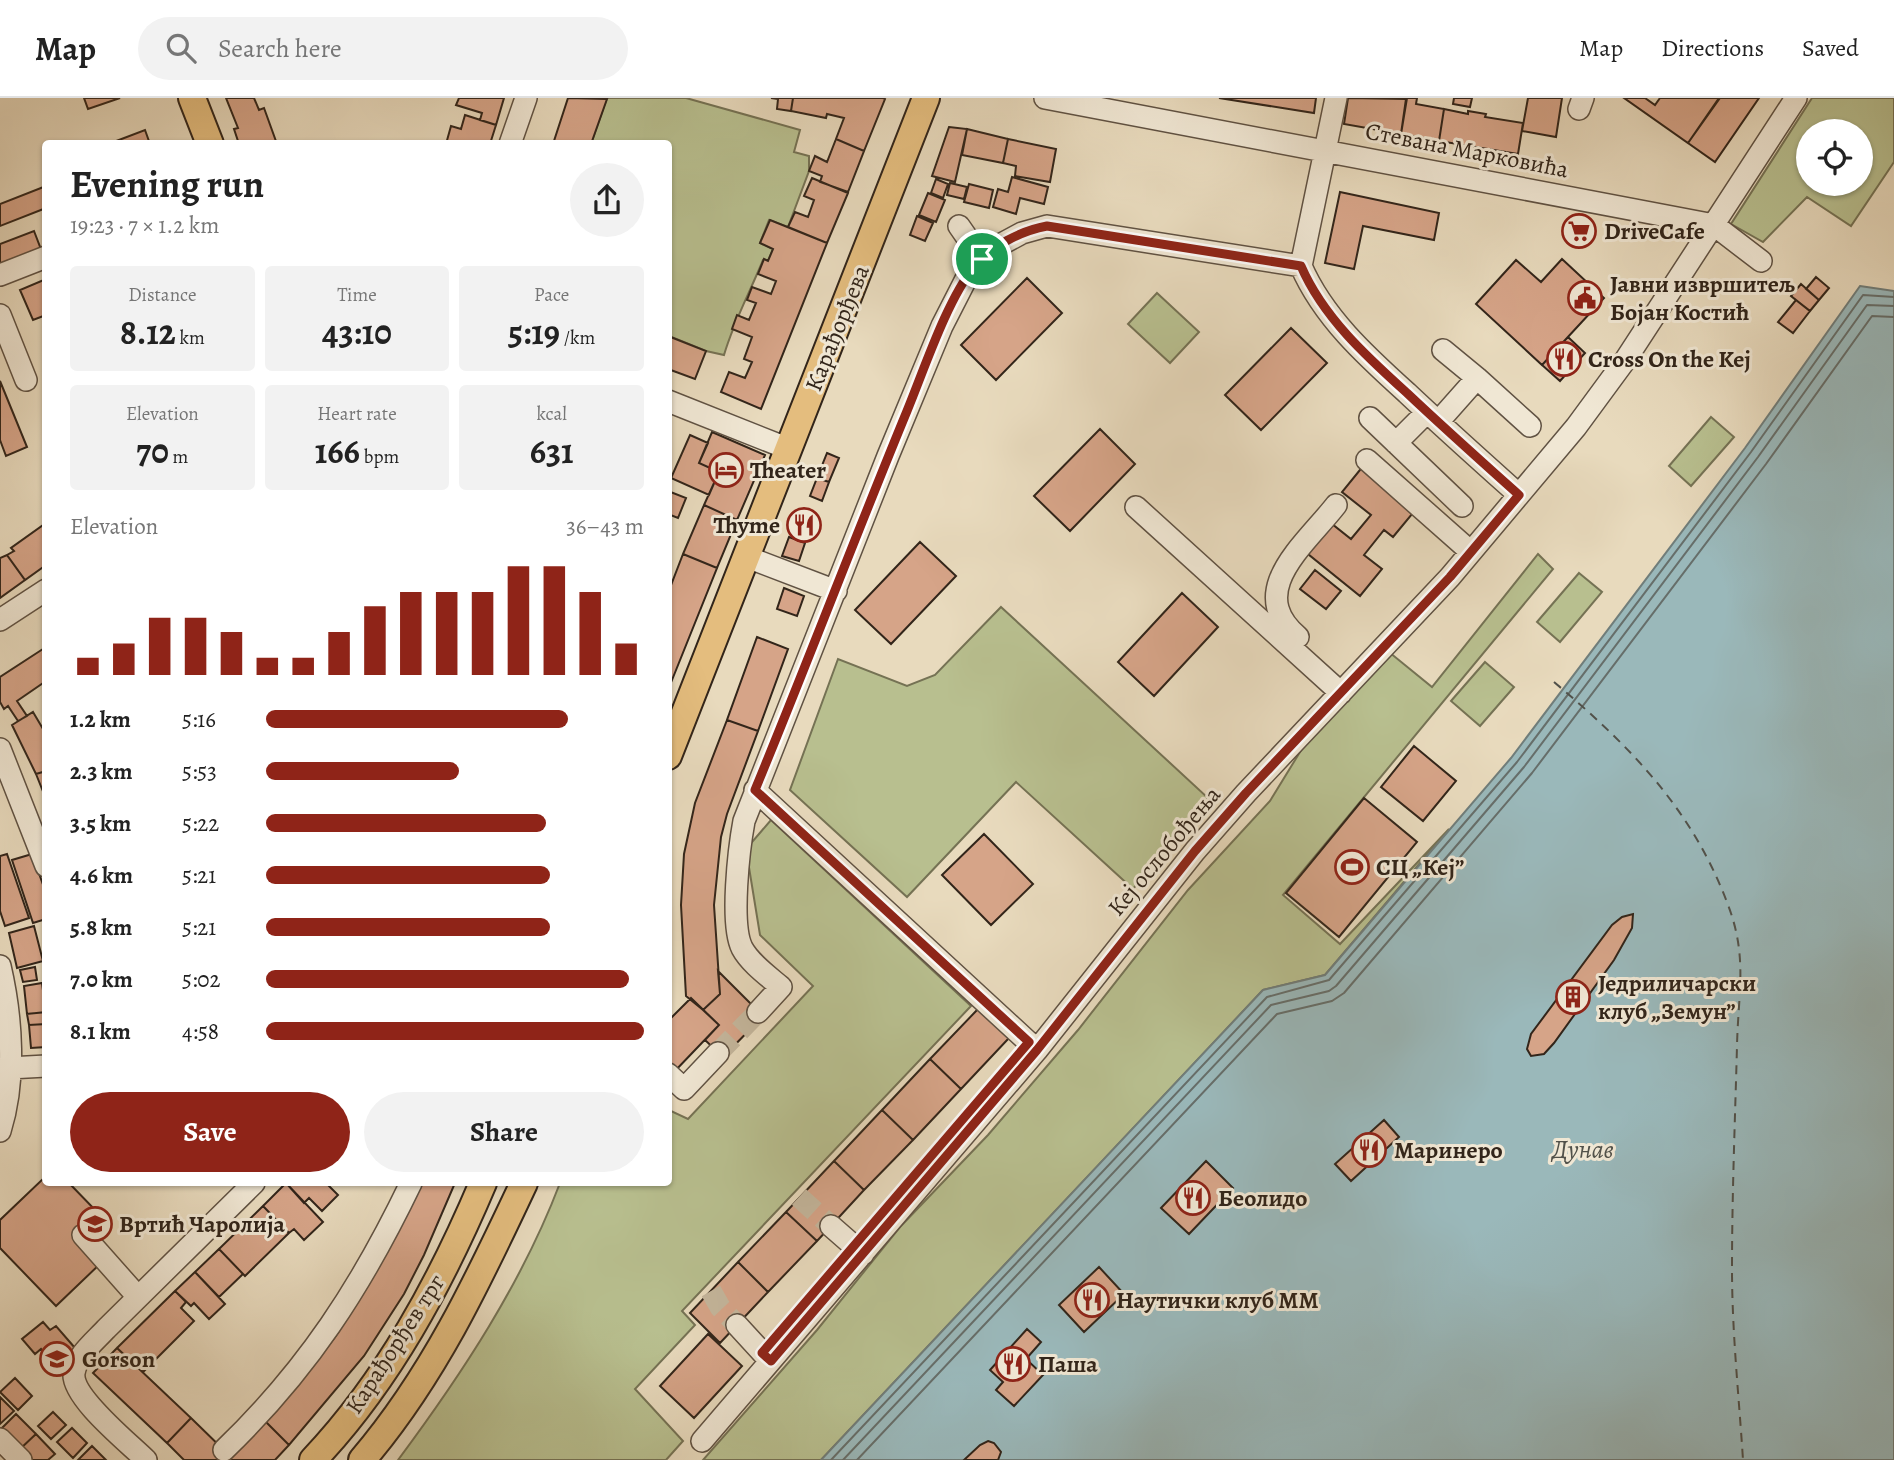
<!DOCTYPE html>
<meta charset="utf-8">
<style>
body{margin:0;font-family:Alegreya,serif;background:#f2f2f2;color:#222;height:100vh;display:flex;flex-direction:column;font-size:26px;white-space:nowrap}
*{box-sizing:border-box;margin:0}
p{font-size:23px;color:#767676}
.icon{flex:none;width:38px;height:38px;fill:none;stroke:currentColor;stroke-width:2;stroke-linecap:round;stroke-linejoin:round}
.map{position:relative;flex:1;overflow:hidden}
.side{position:absolute;left:42px;top:42px;width:630px;height:1046px;display:flex;flex-direction:column;background:#fff;border-radius:7px;box-shadow:0 2px 5px #0004}
.side>*{flex:none}
.tools{position:absolute;left:1796px;top:21px;display:grid;gap:14px}
.tools a{display:grid;place-items:center;width:77px;height:77px;border-radius:50%;background:#fff;box-shadow:0 2px 5px #0004;font-size:35px}
.pin{position:absolute;display:grid;place-items:center;width:60px;height:60px;color:#fff;margin:-30px;border:4px solid #fff;border-radius:50%;box-shadow:0 2px 7px #0007}
.round{display:grid;place-items:center;flex:none;width:74px;height:74px;border-radius:37px;background:#f2f2f2}
.headline{display:flex;align-items:center;justify-content:space-between;height:119px;padding:0 28px}
h1{font-size:38px;font-weight:600;line-height:52px}
.metrics{display:grid;grid-template-columns:repeat(3,1fr);gap:10px;height:119px;padding:7px 28px}
.metrics div{display:grid;align-content:center;border-radius:7px;background:#f2f2f2;text-align:center}
.metrics b{font-size:35px;font-weight:600}
.metrics small{font-size:19px;font-weight:400}
.metrics p{font-size:19px}
.chart{height:196px;padding:14px 28px}
.chart p{display:flex;justify-content:space-between}
.chart svg{width:100%;height:126px;margin-top:7px;stroke:#8f2418;stroke-width:6}
.button{display:flex;gap:14px;margin-top:auto;padding:14px 28px}
.button a{flex:1;height:80px;border-radius:42px;background:#8f2418;color:#fff;font-size:28px;font-weight:600;line-height:80px;text-align:center}
.button a+a{background:#f2f2f2;color:#222}
ul{padding:0 28px;list-style:none;font-size:23px}
li{display:grid;grid-template-columns:112px 84px 1fr;align-items:center;height:52px}
li i{height:18px;border-radius:9px;background:#8f2418}
header{display:flex;align-items:center;gap:42px;box-sizing:border-box;height:98px;padding:0 35px;background:#fff;border-bottom:2px solid #e0e0e0}
header strong{font-size:33px}
nav{display:flex;gap:38px;margin-inline-start:auto;font-size:24px}
.search{width:490px;height:63px;background:#f2f2f2;display:flex;align-items:center;gap:18px;box-sizing:border-box;padding:0 24px;border-radius:38px;color:#767676;font-size:26px}
.map>svg:first-child{display:block}
.green{fill:#b8bf8f;stroke:#757254;stroke-width:2;fill-rule:evenodd}
.water{fill:#9ab8ba;stroke:#707d7a;stroke-width:2}
.lines{fill:none;stroke-linecap:round;stroke-linejoin:round}
.shore{stroke:#666e6a;stroke-width:2}
.ferry{stroke:#51514a;stroke-width:2;stroke-dasharray:9 7;stroke-linecap:butt}
.building{fill:#d6a488;stroke:#32251a;stroke-width:2}
.minor-tunnel{stroke:#c4b69c;stroke-width:21;stroke-dasharray:21 10;stroke-linecap:butt}
.minor-casing{stroke:#605243;stroke-width:24}
.major-casing{stroke:#32251a;stroke-width:30}
.minor{stroke:#f0e7d4;stroke-width:21}
.major{stroke:#e4bd7e;stroke-width:26}
.route-casing{stroke:#fff;stroke-width:14}
.route{stroke:#8f2418;stroke-width:9}
.labels{text-anchor:middle;stroke-width:6;stroke-linejoin:round;paint-order:stroke}
.street-label{font-size:24px;fill:#32251a;stroke:#f0e7d4}
.poi-label{font-size:24px;font-weight:bold;fill:#32251a;stroke:#f0e7d4;text-anchor:start}
.water-label{font-size:26px;font-style:italic;fill:#51514a;stroke:#f0e7d4}
</style>
<header>
<strong>Map</strong>
<div class="search"><svg class="icon" aria-label="search" viewBox="0 0 24 24"><circle cx="10" cy="10" r="6"/><path d="M15 15l6 6"/></svg>Search here</div>
<nav><a>Map</a><a>Directions</a><a>Saved</a></nav>
</header>
<div class="map">
<svg width="1894" height="1362" viewBox="0 0 1894 1362">
<rect width="100%" height="100%" fill="#e8dabd"/>
<filter id="stains"><feTurbulence type="fractalNoise" baseFrequency=".00286" numOctaves="4"/><feColorMatrix values="0 0 0 0 .2 0 0 0 0 .09 0 0 0 0 .02 0 0 0 .5 -.17"/></filter>
<radialGradient id="worn" r=".72"><stop offset=".6" stop-color="#630" stop-opacity="0"/><stop offset="1" stop-color="#630" stop-opacity=".3"/></radialGradient>
<path class="green" d="M607,0H686L800,32L794,54L809,58V73L788,129L769,122L760,145L773,151L768,163L763,162C750,194 734,223 724,257L706,253L669,238L668,46H591Z
M1812,0H1894V64L1851,128L1807,99L1763,144L1731,126ZM1808,33H1860V86H1808Z
M1157,195L1199,234L1170,265L1128,226Z
M1711,319L1734,339L1691,388L1669,368Z
M1538,456L1553,471L1283,797L1340,846L1449,731L1325,877L1263,892L821,1362H703L817,1232L900,1129L988,1037L1078,932L1188,792L1270,703L1311,636L1389,554L1432,589Z
M1579,475L1602,494L1560,544L1537,524Z
M1001,509L1208,700L1133,791L1016,684L907,799L790,692L838,561L907,588L935,577Z
M1485,564L1514,589L1480,628L1451,603Z
M771,722L971,908L682,1213L695,1227L635,1291L683,1343L666,1362H398C462,1276 522,1185 560,1085H668L669,1012L688,1021L813,888L760,837L746,751Z"/>
<path class="water" d="M1860,188L1894,193V1362H821L1263,892L1325,877L1511,660L1745,350Z"/>
<g class="lines">
<path class="shore" d="M831,1362L1267,899L1329,882L1517,664L1751,354L1863,197L1894,199
M843,1362L1271,907L1329,893L1336,888L1524,669L1758,359L1867,207L1894,208
M857,1362L1277,916L1332,903L1344,895L1532,675L1766,366L1872,218L1894,219"/>
<path class="ferry" d="M1554,584C1630,648 1693,712 1728,807C1748,859 1738,896 1737,948C1735,1023 1732,1097 1732,1171C1732,1235 1739,1299 1743,1362"/>
</g>
<path class="building" d="M84,0H120L88,11Z
M226,0H254L259,12L264,10L277,46H239L234,31L238,30Z
M459,0H504L496,27L480,22L482,15L456,7Z
M568,0L607,1L591,46H553Z
M771,0H793L791,13L777,11L778,1Z
M793,0H883L885,1L864,53L836,41L844,20L827,16L826,20L791,13Z
M1219,0H1316L1314,15Z
M1348,0L1406,1L1401,36L1344,26Z
M1407,0H1417L1416,6L1444,11L1439,43L1401,36Z
M1454,0H1472L1470,9L1453,6Z
M1528,0H1562L1556,39L1522,33Z
M1624,0H1645L1655,7L1660,0H1719L1688,45Z
M1720,0H1759L1715,64L1688,45Z
M1444,11L1468,16V13L1486,16L1485,19L1523,25L1518,56L1439,43Z
M465,17L496,27L490,46H446L451,28L461,31Z
M949,29L967,31L955,84L932,78Z
M967,31L1008,41L1003,65L962,57Z
M145,32L150,46H111V45Z
M836,41L864,53L848,94L820,84L822,78L809,73L815,58L827,64Z
M1008,41L1056,51L1050,84L1015,78L1016,68L1003,65Z
M1012,79L1048,89L1044,106L1020,100L1016,116L993,109L998,91L1008,94Z
M812,80L848,95L827,145L788,129L795,114L808,119L814,102L804,98Z
M936,81L948,86L943,100L931,95Z
M950,85L967,89L964,101L947,97Z
M969,86L993,92L989,110L964,104Z
M46,88V110L0,128V106Z
M1340,94L1439,115L1434,142L1363,128L1354,171L1325,165Z
M928,95L945,102L936,124L919,117Z
M917,118L933,125L925,143L910,137Z
M1569,120L1588,125L1584,139L1565,133Z
M770,122L827,145L761,311L721,294L729,274L745,280L752,264L744,261L752,239L732,231L737,217L749,222L756,205L747,202L752,189L771,196L776,183L758,176L764,161L768,163L773,151L760,145Z
M34,133L42,154L0,170V146Z
M1562,161L1604,200L1542,267L1476,206L1516,162L1541,184Z
M1816,179L1829,190L1819,202L1806,191Z
M1027,180L1062,215L996,282L961,247Z
M46,181V217L33,222L20,192Z
M1801,186L1819,202L1810,213L1791,198Z
M1796,202L1810,213L1793,235L1778,224Z
M1291,230L1327,265L1261,332L1225,297Z
M668,238L706,253L695,281L668,271Z
M1568,239L1585,255L1560,283L1542,267Z
M0,283L27,349L6,358L0,342Z
M1100,331L1135,366L1070,433L1034,398Z
M712,334L765,357L737,422L704,407L719,374L699,365Z
M690,337L708,345L699,365L719,374L709,397L671,380Z
M827,355L839,360L829,384L817,380Z
M1364,367L1417,410L1393,439L1384,432L1364,457L1382,471L1360,498L1308,456L1332,426L1351,441L1371,417L1342,394Z
M817,380L829,384L822,403L810,398Z
M668,393L686,400L678,420L668,416Z
M704,407L737,422L717,470L683,456Z
M803,415L815,419L808,439L796,434Z
M46,425V467L25,482L7,457L14,453L11,450Z
M789,439L805,445L799,463L782,458Z
M920,444L956,478L891,546L855,512Z
M683,456L717,470L668,592V495Z
M7,457L25,482L0,500V460Z
M1315,472L1341,493L1326,511L1300,491Z
M784,490L804,498L797,518L777,511Z
M1182,495L1218,529L1154,598L1118,564Z
M757,539L788,551L758,633L727,622Z
M46,549V583L17,603L27,618L18,623L8,608L4,611L0,604V579Z
M33,614L46,636V673L36,676L12,627Z
M727,622L758,633L727,716L721,739L714,807L720,896L703,912L686,898L681,807L684,756L695,705Z
M1414,648L1456,683L1423,723L1381,689Z
M46,673V701L36,676Z
M1364,700L1417,744L1339,839L1286,795Z
M984,736L1033,786L991,827L942,777Z
M7,756L29,820L5,828L0,813V758Z
M32,756L46,795V821L33,825L12,762Z
M1633,816L1632,830L1614,862L1554,945L1544,956L1531,958L1527,951L1531,936L1612,827L1622,819Z
M34,828L43,863L17,870L9,835Z
M35,869L37,882L23,884L20,872Z
M718,873L763,918L723,959L705,942L719,927L703,912L720,896Z
M42,885L46,914L27,916L24,888Z
M691,900L719,927L673,975L668,970V923Z
M978,911L1009,940L961,991L930,961Z
M46,914V926L29,927L27,916Z
M46,926V949L31,950L29,927Z
M930,961L961,991L913,1042L882,1012Z
M882,1012L913,1042L864,1092L834,1063Z
M1384,1022L1399,1039L1351,1083L1335,1066Z
M834,1063L864,1092L817,1143L786,1114Z
M1206,1063L1233,1090L1189,1136L1161,1110Z
M46,1078V1085H69L99,1116L77,1137L102,1164L56,1208L0,1150V1122Z
M286,1085H326L338,1097L322,1113L309,1100L304,1105Z
M286,1085L323,1124L304,1142L294,1131L289,1135L263,1108Z
M419,1085H455L424,1157L404,1196L364,1258L289,1347L265,1323L305,1278L335,1239L355,1207Z
M263,1108L289,1135L245,1178L219,1151Z
M786,1114L817,1143L768,1194L738,1164Z
M219,1151L243,1176L219,1199L195,1174Z
M738,1164L768,1194L720,1245L690,1215Z
M1099,1169L1124,1196L1084,1234L1059,1207Z
M195,1174L225,1206L209,1221L194,1205L191,1208L175,1193Z
M175,1193L186,1204L181,1210L194,1223L143,1274L117,1250Z
M43,1224L50,1232L56,1228L75,1250L55,1267L41,1251L35,1256L22,1241Z
M1027,1231L1041,1244L1026,1261L1043,1277L1014,1308L996,1292L1003,1284L990,1272Z
M708,1236L742,1268L694,1320L660,1288Z
M117,1250L191,1320L167,1345L93,1275Z
M15,1280L32,1298L18,1312L0,1294Z
M0,1299L14,1313L0,1326Z
M53,1314L66,1327L51,1341L38,1328Z
M16,1316L36,1336L20,1351L1,1331Z
M191,1320L231,1359L228,1362H184L167,1345Z
M265,1323L289,1347L275,1362H228Z
M72,1330L87,1345L73,1360L57,1344Z
M36,1336L55,1356L48,1362H31L20,1351Z
M988,1343L994,1345L1001,1354L998,1362H964L980,1347Z
M92,1348L106,1362H78Z"/>
<g class="lines">
<path class="minor-tunnel" d="M718,955L758,914
M799,1099L831,1128
M711,1193L720,1209L737,1227"/>
<g class="minor-casing">
<path id="minor" d="M1045,0L1714,127L1761,163
M1336,0L1301,168C1323,219 1366,258 1407,295C1444,330 1481,363 1519,397
M1579,11L1583,0
M510,46L526,0
M959,128L982,161
M0,177L46,159
M0,217L26,282
M1443,252L1477,280
M668,303L789,351
M1370,320L1462,408
M1438,324L1477,280L1530,328
M1396,345L1427,314
M1367,362L1471,454
M1136,409L1341,595
M747,459L836,493
M0,522L46,492
M1298,539C1244,493 1305,447 1336,407
M0,651L46,768
M755,692L1037,952
M0,868C12,920 16,982 0,1033
M758,914L781,889C768,878 750,865 742,850C730,826 739,750 744,723L888,358L942,228L965,183L975,168L996,149L1022,135L1047,128L1301,168
M9,970L46,968
M668,976L684,991L718,955
M831,1128L863,1156
M83,1137L138,1199
M737,1227L770,1263
M0,1341L21,1362
M702,1343L1037,952L1195,753L1246,695L1450,479L1576,329L1626,261L1796,0
M224,1352C308,1271 361,1189 411,1085
M146,1362C129,1345 71,1299 74,1275C77,1257 94,1244 106,1231L254,1085"/>
</g>
<g class="major-casing">
<path id="major" d="M192,0L210,46
M668,658L926,0
M313,1362C388,1283 441,1184 483,1085
M362,1362C433,1279 478,1183 524,1085"/>
</g>
<use href="#minor" class="minor"/>
<use href="#major" class="major"/>
</g>
<g class="lines">
<g class="route-casing">
<path id="route" d="M1047,128L1301,168C1323,219 1366,258 1407,295C1444,330 1481,363 1519,397L1450,479L1246,695L1195,753L1037,952L771,1263L762,1255L1029,944L755,692C807,566 855,439 907,313C924,272 947,202 974,169C992,148 1020,133 1047,128Z"/>
</g>
<use href="#route" class="route"/>
</g>
<defs>
<g id="supermarket-ring" transform="scale(1.75)"><circle r="9.5" fill="#f0e7d4" stroke="#8f2418" stroke-width="1.5"/><path d="M-6-5.5h2.5l.6 2H6L4.5 2H-2.5L-4.4-4H-6ZM-1.5 3.2a1.3 1.3 0 1 0 .1 0ZM3 3.2a1.3 1.3 0 1 0 .1 0Z" fill="#8f2418"/></g>
<g id="civic-ring" transform="scale(1.75)"><circle r="9.5" fill="#f0e7d4" stroke="#8f2418" stroke-width="1.5"/><path d="M-.6-6.5H3V-4.5H.6V-3L4-1V1h2V6H-6V1h2V-1L-.6-3ZM-1.2 2.5V6h2.4V2.5Z" fill="#8f2418"/></g>
<g id="restaurant-ring" transform="scale(1.75)"><circle r="9.5" fill="#f0e7d4" stroke="#8f2418" stroke-width="1.5"/><path d="M-5-6h1v4h1v-4h1v4h1v-4h1v5L-1.5 .5V6h-2V.5L-5-1ZM5-6V6H3V1.5H1.5Q1.5-4 5-6Z" fill="#8f2418"/></g>
<g id="hotel-ring" transform="scale(1.75)"><circle r="9.5" fill="#f0e7d4" stroke="#8f2418" stroke-width="1.5"/><path d="M-6-4.5h1.5V1H6V5H4.5V3h-9V5H-6ZM-4 0a1.8 1.8 0 1 1 3.6 0ZM.5 0V-2.5h3Q6-2.5 6 0Z" fill="#8f2418"/></g>
<g id="stadium-ring" transform="scale(1.75)"><circle r="9.5" fill="#f0e7d4" stroke="#8f2418" stroke-width="1.5"/><path d="M0-5a6.5 5 0 1 0 0 10a6.5 5 0 1 0 0-10ZM-3.5-1.8h7v3.6h-7Z" fill="#8f2418"/></g>
<g id="building-ring" transform="scale(1.75)"><circle r="9.5" fill="#f0e7d4" stroke="#8f2418" stroke-width="1.5"/><path d="M-4-6H4V6H1V3H-1V6H-4ZM-2.5-4.3h1.7v1.8h-1.7ZM.8-4.3h1.7v1.8H.8ZM-2.5-1h1.7V.8h-1.7ZM.8-1h1.7V.8H.8Z" fill="#8f2418"/></g>
<g id="school-ring" transform="scale(1.75)"><circle r="9.5" fill="#f0e7d4" stroke="#8f2418" stroke-width="1.5"/><path d="M0-5L7-2L0 1L-7-2ZM-4 1L0 2.5L4 1V4Q0 6-4 4Z" fill="#8f2418"/></g>
</defs>
<g fill-rule="evenodd">
<use href="#supermarket-ring" x="1579" y="133"/>
<use href="#civic-ring" x="1585" y="200"/>
<use href="#restaurant-ring" x="1564" y="261"/>
<use href="#hotel-ring" x="726" y="372"/>
<use href="#restaurant-ring" x="804" y="427"/>
<use href="#stadium-ring" x="1352" y="769"/>
<use href="#building-ring" x="1573" y="899"/>
<use href="#restaurant-ring" x="1369" y="1052"/>
<use href="#restaurant-ring" x="1193" y="1100"/>
<use href="#school-ring" x="95" y="1126"/>
<use href="#restaurant-ring" x="1092" y="1202"/>
<use href="#school-ring" x="57" y="1261"/>
<use href="#restaurant-ring" x="1013" y="1266"/>
</g>
<g class="labels">
<g class="street-label">
<text transform="translate(1467 52) rotate(11)" y="8">Стевана Марковића</text>
<text transform="translate(837 230) rotate(-68)" y="8">Карађорђева</text>
<text transform="translate(1164 753) rotate(-50)" y="8">Кеј ослобођења</text>
<text transform="translate(395 1246) rotate(-57)" y="8">Карађорђев трг</text>
</g>
<g class="poi-label">
<text x="1604" y="141">DriveCafe</text>
<text x="1610" y="194">Јавни извршитељ<tspan x="1610" dy="28">Бојан Костић</tspan></text>
<text x="1588" y="269">Cross On the Kej</text>
<text x="750" y="380">Theater</text>
<text x="780" y="435" text-anchor="end">Thyme</text>
<text x="1376" y="777">СЦ „Кеј”</text>
<text x="1598" y="893">Једриличарски<tspan x="1598" dy="28">клуб „Земун”</tspan></text>
<text x="1394" y="1060">Маринеро</text>
<text x="1218" y="1108">Беолидо</text>
<text x="119" y="1134">Вртић Чаролија</text>
<text x="1116" y="1210">Наутички клуб ММ</text>
<text x="82" y="1269">Gorson</text>
<text x="1038" y="1274">Паша</text>
</g>
<g class="water-label">
<text x="1583" y="1060">Дунав</text>
</g>
</g>
<rect width="100%" height="100%" filter="url(#stains)"/>
<rect width="100%" height="100%" fill="url(#worn)"/>
</svg>
<div class="tools">
<a><svg class="icon" aria-label="locate" viewBox="0 0 24 24"><circle cx="12" cy="12" r="6"/><path d="M12 2v4M12 18v4M2 12h4M18 12h4"/></svg></a>
</div>
<div class="pin" style="left:982px;top:161px;background:#1e9e55"><svg class="icon" aria-label="arrive" viewBox="0 0 24 24"><path d="M6 21V4h12l-3 4 3 4H6"/></svg></div>
<section class="side">
<div class="headline"><div><h1>Evening run</h1><p>19:23 · 7 × 1.2 km</p></div><a class="round"><svg class="icon" aria-label="share" viewBox="0 0 24 24"><path d="M12 15V3M7 8l5-5 5 5M5 13v7h14v-7"/></svg></a></div>
<div class="metrics">
<div><p>Distance</p><b>8.12<small> km</small></b></div>
<div><p>Time</p><b>43:10</b></div>
<div><p>Pace</p><b>5:19<small> /km</small></b></div>
</div>
<div class="metrics">
<div><p>Elevation</p><b>70<small> m</small></b></div>
<div><p>Heart rate</p><b>166<small> bpm</small></b></div>
<div><p>kcal</p><b>631</b></div>
</div>
<div class="chart"><p><span>Elevation</span>36–43 m</p>
<svg viewBox="0 0 160 44" preserveAspectRatio="none"><path d="M5 44V38M15 44V33M25 44V24M35 44V24M45 44V29M55 44V38M65 44V38M75 44V29M85 44V20M95 44V15M105 44V15M115 44V15M125 44V6M135 44V6M145 44V15M155 44V33"/></svg>
</div>
<ul>
<li><b>1.2 km</b>5:16<i style="width:80%"></i></li>
<li><b>2.3 km</b>5:53<i style="width:51%"></i></li>
<li><b>3.5 km</b>5:22<i style="width:74%"></i></li>
<li><b>4.6 km</b>5:21<i style="width:75%"></i></li>
<li><b>5.8 km</b>5:21<i style="width:75%"></i></li>
<li><b>7.0 km</b>5:02<i style="width:96%"></i></li>
<li><b>8.1 km</b>4:58<i style="width:100%"></i></li>
</ul>
<div class="button"><a>Save</a><a>Share</a></div>
</section>
</div>
